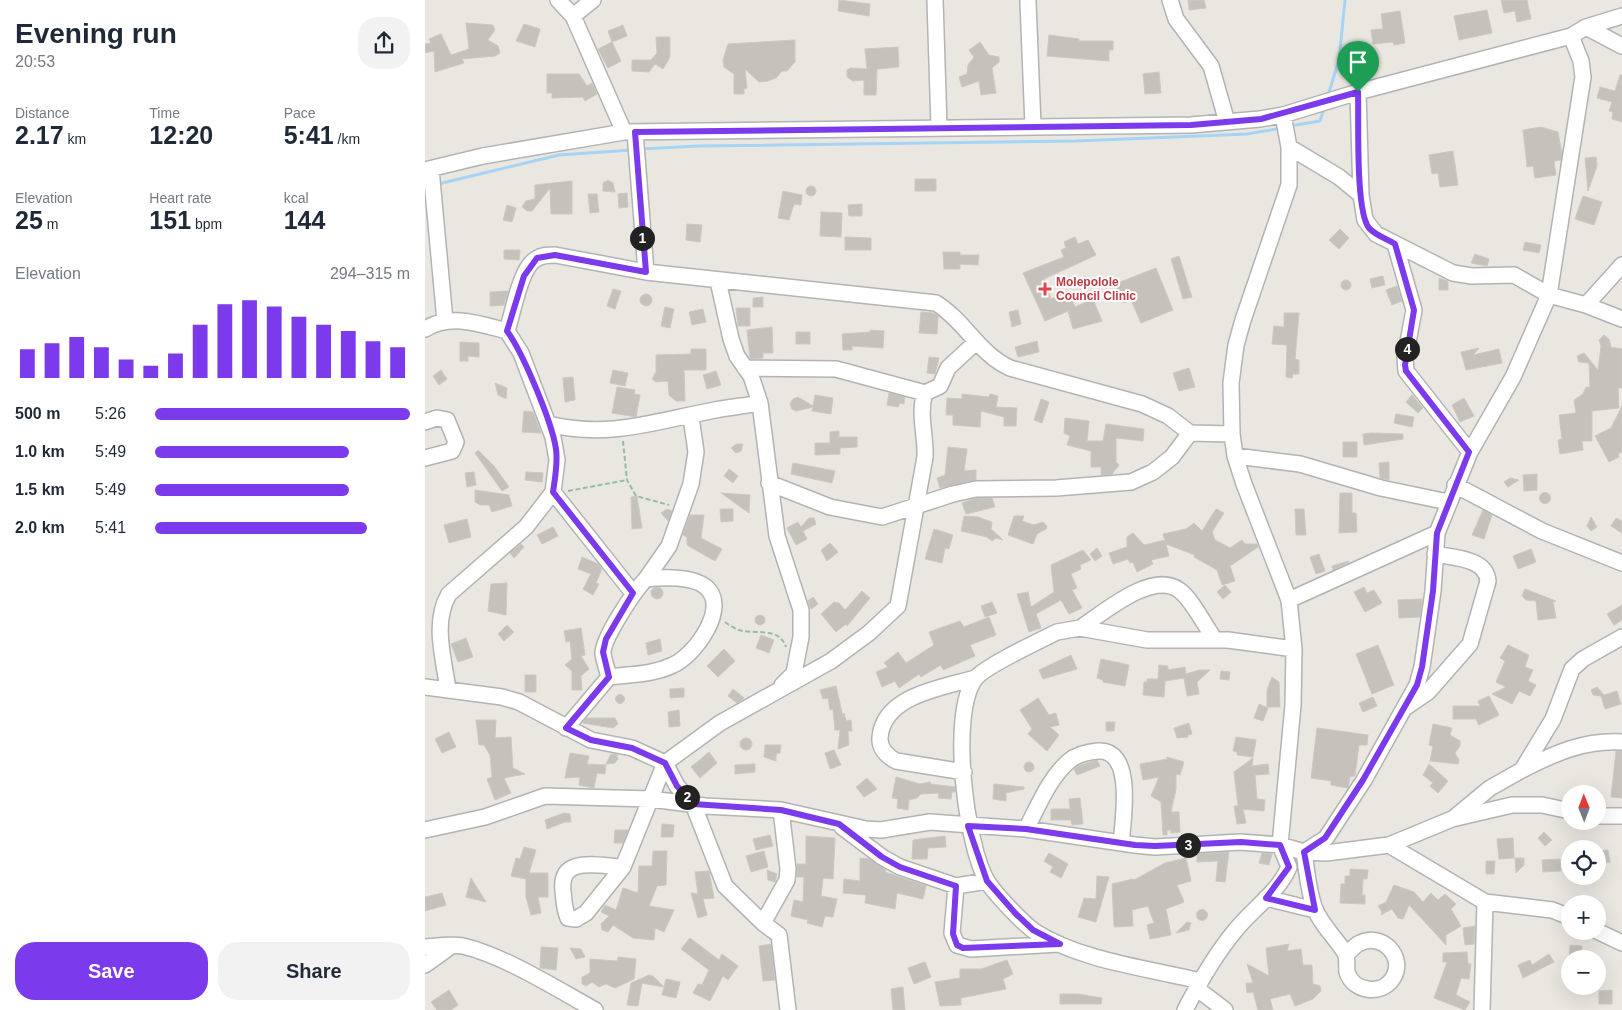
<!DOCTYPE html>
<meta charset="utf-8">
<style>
body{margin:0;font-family:Helvetica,sans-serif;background:#f2f2f3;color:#1f2937;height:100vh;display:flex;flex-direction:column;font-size:19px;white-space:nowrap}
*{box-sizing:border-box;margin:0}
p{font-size:16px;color:#747a83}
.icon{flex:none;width:28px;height:28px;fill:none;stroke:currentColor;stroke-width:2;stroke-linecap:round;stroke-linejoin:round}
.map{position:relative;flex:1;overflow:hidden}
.details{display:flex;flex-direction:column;background:#fff;width:425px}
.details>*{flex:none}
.needle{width:32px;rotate:359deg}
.tools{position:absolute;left:1136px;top:785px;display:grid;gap:10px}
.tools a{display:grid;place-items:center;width:45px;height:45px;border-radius:50%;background:#fff;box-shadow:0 5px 20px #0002;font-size:25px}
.pin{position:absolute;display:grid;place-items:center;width:42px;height:42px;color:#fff;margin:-51px -21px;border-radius:50% 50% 50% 0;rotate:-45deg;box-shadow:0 0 5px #0007}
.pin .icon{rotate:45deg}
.km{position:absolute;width:25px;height:25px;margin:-12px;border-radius:50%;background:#222;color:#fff;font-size:14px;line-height:25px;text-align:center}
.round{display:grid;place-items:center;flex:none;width:52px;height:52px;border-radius:20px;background:#f2f2f3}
.overview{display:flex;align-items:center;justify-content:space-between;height:85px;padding:0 15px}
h1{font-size:28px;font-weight:700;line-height:38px}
.figures{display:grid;grid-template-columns:repeat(3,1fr);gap:8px;height:85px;padding:5px 15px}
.figures div{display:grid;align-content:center}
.figures b{font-size:25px;font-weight:700}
.figures small{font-size:14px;font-weight:400}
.figures p{font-size:14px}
.chart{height:140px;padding:10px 15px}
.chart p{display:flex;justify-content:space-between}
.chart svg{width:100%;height:90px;margin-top:5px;stroke:#7c3aed;stroke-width:6}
.action{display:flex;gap:10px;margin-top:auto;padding:10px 15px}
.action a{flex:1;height:58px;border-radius:20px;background:#7c3aed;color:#fff;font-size:20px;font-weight:700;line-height:58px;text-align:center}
.action a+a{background:#f2f2f3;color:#1f2937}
ul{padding:0 15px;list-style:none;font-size:16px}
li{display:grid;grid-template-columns:80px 60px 1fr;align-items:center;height:38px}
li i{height:12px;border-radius:6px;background:#7c3aed}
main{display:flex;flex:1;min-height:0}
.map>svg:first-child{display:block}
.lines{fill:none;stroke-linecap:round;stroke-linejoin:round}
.stream{stroke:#a5d4f5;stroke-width:3}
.building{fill:#c5c2bc;stroke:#cec9bf}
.minor-casing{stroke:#b1b3b6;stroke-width:18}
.path{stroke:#97bda1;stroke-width:2;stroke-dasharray:5 2.5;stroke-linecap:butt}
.minor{stroke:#fff;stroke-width:15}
.route-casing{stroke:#fff;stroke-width:10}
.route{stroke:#7c3aed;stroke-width:6}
.health-dot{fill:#e0444e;stroke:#fff;stroke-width:2}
.labels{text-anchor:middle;stroke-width:4;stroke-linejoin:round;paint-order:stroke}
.health-label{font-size:12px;font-weight:bold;fill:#be3a42;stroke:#fff;text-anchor:start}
</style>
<main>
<section class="details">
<div class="overview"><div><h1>Evening run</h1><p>20:53</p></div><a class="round"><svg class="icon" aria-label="share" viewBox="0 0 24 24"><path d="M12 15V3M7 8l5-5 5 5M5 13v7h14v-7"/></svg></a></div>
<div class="figures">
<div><p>Distance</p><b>2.17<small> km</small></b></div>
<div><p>Time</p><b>12:20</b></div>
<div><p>Pace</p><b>5:41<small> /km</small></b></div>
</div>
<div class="figures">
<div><p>Elevation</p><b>25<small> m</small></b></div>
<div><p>Heart rate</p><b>151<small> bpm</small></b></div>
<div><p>kcal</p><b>144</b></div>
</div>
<div class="chart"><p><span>Elevation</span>294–315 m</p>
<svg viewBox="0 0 160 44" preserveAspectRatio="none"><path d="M5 44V30M15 44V27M25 44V24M35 44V29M45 44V35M55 44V38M65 44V32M75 44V18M85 44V8M95 44V6M105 44V9M115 44V14M125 44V18M135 44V21M145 44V26M155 44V29"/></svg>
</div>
<ul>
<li><b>500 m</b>5:26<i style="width:100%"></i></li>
<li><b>1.0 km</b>5:49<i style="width:76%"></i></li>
<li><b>1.5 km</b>5:49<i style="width:76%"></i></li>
<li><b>2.0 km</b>5:41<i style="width:83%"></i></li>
</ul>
<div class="action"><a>Save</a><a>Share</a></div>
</section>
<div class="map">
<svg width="1197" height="1010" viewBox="0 0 1197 1010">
<rect width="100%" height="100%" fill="#eae7e0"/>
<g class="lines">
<path class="stream" d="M903,95L914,60L920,0
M865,126L895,121L899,108
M216,149L273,146L651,141L822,134L857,128
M13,184L134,155L208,150"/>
</g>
<path class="building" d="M414,0L445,4L444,16L413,11Z
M763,0H779L781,8L764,10Z
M1076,0H1102L1106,19L1092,22L1090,11L1079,13Z
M1062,10L1067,33L1034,40L1029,16Z
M975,11L980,43L969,45L968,42L948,44L946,30L958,29L956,14Z
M41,23L68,25L70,30L63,40L73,46L75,53L70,56L37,59L39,63L10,72L9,51L0,53V44L6,43L4,39L16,34L26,55L44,49Z
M99,24L115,29L110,47L91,41Z
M198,25L202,36L187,42L183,31Z
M624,35L654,39V41H688V50H684V61L622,56Z
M231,37H245V57L238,69L230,64L224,72L207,71V60H226L232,53Z
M370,40V62L362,71H357L351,78L343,81L334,82L320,69L322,88L319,89V94H309V74L299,67L298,60L303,44Z
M187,42L196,61L183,68L173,49Z
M555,42L564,55L574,57V62L567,68L571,93L556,95L554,81L537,87L534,77L542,74L543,65L549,57L544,50Z
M473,47L474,67L452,69L451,95H439V80L428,81L422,77V70L426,68L442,69L440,49Z
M734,72L736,93L720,94L718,74Z
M122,74H154L162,86L167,83L172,94L160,101L158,97L127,98V93H122Z
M1195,75H1197V122L1187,119L1188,112L1184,111L1187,102L1172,98L1175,87L1190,91Z
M1116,127L1133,132L1137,154L1136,160L1129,161L1131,175L1110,178L1108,166L1102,167L1098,130Z
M1028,151L1033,185L1015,187L1013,173L1007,174L1004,155Z
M1171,157L1172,166L1163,191L1160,158Z
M490,179H511V191H490Z
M183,180L188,183L190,192L178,191V183Z
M147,181V214H126L125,188L107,211H102L97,207L101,201L110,199V185Z
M381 191a5 5 0 1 1 10 0a5 5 0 1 1-10 0Z
M358,191L377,195L376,205L369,204L364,220L353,218Z
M202,193L203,207L194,208L193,194Z
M163,194H172L174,212L165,213Z
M1158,196L1177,202L1169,225L1150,219Z
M437,204V216H424L423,205Z
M82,205L91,208L87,222L78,220Z
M396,212L417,213L416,237L395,236Z
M262,224L277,225L275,242L261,240Z
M915,229L924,238L914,249L904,240Z
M420,237L446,238V250H420Z
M650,237L653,244L663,240L671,255L619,279L626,299L643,291L650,307L668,299L677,321L648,329L643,311L620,321L598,273L639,257L636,250L641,248L639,242Z
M1100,242L1116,245L1114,253L1098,250Z
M79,250H95L94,260L79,259Z
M518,252H535V255H554L553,265L535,264V269H519Z
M1050,254L1064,259L1062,266L1046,263Z
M754,256L767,297L758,299L746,259Z
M731,268L748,310L716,323L706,300L698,303L690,284Z
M958,276L960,285L947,288L945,279Z
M1014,278L1023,281V290H1014Z
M916 285a5 5 0 1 1 10 0a5 5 0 1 1-10 0Z
M972,286L977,301L967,305L961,290Z
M188,289L196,291L190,309L182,306Z
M83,291L79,305L65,306V292Z
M215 300a6 6 0 1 1 12 0a6 6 0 1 1-12 0Z
M338,297V307H328V298Z
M240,307L249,309L245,328L236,326Z
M311,308H325V326H313Z
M278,309L281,322L267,325L264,312Z
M593,310L596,324L587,327L584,312Z
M496,312L508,313L513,316L512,334L494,333Z
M859,313H874L870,359L874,360V374H868L867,378L861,377L862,345L847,344L849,326L859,327Z
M347,327L348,353H338V358L325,359L322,330Z
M445,330L459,331L458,348L427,346V350H418L417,334L445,332Z
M371,332H385V344H371Z
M1179,335L1184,339L1186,347L1197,349V388H1193L1194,408L1167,411V441H1157L1158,450L1135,454L1133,440L1137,439L1134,415L1151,413L1149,400L1158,394L1161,387H1165L1164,363L1154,362L1152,356L1159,353L1173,370L1176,346L1174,340Z
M612,341L614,352L593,357L590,347Z
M35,342L54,343V357L43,356V361H35Z
M1054,348L1048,355L1074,349L1077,363L1041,370L1036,352Z
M266,349H281V370H259L260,401H251L244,395L243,381L231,382L227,379L231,372V355L266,354Z
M504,357L514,358L510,374L502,373Z
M764,368L770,387L754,391L748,373Z
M16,370L22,379L14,385L8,376Z
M188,370L203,373L200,386L185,383Z
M291,371L296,385L282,389L278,375Z
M148,377L150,400L140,402L138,378Z
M70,383L82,388L81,399L73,395Z
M192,387L210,390L209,394L215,395L211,417L187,413Z
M464,393L480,397L479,404L475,403L473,407L462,405Z
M537,394L564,397L565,394L573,396L571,407L592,408L591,426H579V417L556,411L555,427L528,425V415H521L522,398L537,399Z
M390,395L408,398L406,414L387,411L388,407L371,411L367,409L365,404L368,399L373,397L388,406Z
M987,395L998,408L993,413L981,402Z
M1039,398L1049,416L1035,422L1027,405Z
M616,399L624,402L617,423L609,420Z
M1197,406V452L1193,454L1194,457L1184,462L1170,436L1186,428Z
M99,411L108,412L116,433L97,432Z
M971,414L989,417L987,427L969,423Z
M640,418L664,421L662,441H678L681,424L719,429L718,441L691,438V462L694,465L687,474L676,475V467H666V451L642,445L645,436L639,433Z
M414,431V437H432V447L415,448V454L390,455V443H405V432Z
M945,433L978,434V439L939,445L938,434Z
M918,442H932V457H918Z
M311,444H318L316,451L311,453L306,448Z
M523,447L542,449L539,471L551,470V480L515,488L512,478L520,475Z
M53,450L69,466L84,487L77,491L50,453Z
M964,462V480L955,478L954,463Z
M368,463L410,471L407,483L366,474Z
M304,469L313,476L308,483L299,476Z
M49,472L51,485L42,487L40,473Z
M101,472L118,473L117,482L100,480Z
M1112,474V490L1099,491L1098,475Z
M1085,478L1094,480L1083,487L1079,482Z
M50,490L84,495L87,506L67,512L64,505H55L50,502Z
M1114.5 498a5.5 5.5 0 1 1 11 0a5.5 5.5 0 1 1-11 0Z
M296,493L325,495L324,513Z
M915,493H927V513H931L932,532L914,533Z
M212,496L217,528L207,529L206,497Z
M552,498H567L570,507L541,514L537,503Z
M242,509L247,511L243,521L236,513Z
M295,509H308V521L296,522Z
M791,509L799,513L787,532L790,540L805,548L817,540L820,544H832L833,547L805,566L810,581L797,585L792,570L769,557L770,555L741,544L738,534L761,529L769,523L777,531Z
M870,509H879L881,535H871Z
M1058,510L1067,515L1059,539L1047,535Z
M265,515H279L276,538L297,549L290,561L262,545V537L258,535Z
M539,516L553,517L567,522L566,529L578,540L571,538L567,541L562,537L536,531Z
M589,516H599L597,521L609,525L618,522L622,526L621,529L612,534L608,544L583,535Z
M1166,517L1172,527L1166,531L1162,526Z
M384,518H389L391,524L378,531L382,539L371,545L362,528L373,522L376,527Z
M1191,518L1197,521V533L1186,526Z
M42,519L46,537L24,543L19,525Z
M128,527L133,536L117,544L112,535Z
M509,529L528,535L524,549L520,548L517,563L500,559Z
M708,533L719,545L740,540L744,556L726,560L728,564L712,572L708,562L705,563L703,559L688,564L684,553L702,547V537Z
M405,543L413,552L402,561L396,550Z
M96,544L99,547L89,558L85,553Z
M672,548L677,556L670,561L665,554Z
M1106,549L1111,562L1093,569L1088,556Z
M658,550L666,560L655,565L656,569L646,574L652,588L647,590L657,608L644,614L636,600L611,614L616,628L604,632L592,594L603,592L606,607L629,592L626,565Z
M894,554L900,571L891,574L885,557Z
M157,557L173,564L177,569L171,583L174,584L168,595L158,589L166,574L153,569Z
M924,561V562L908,570L907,566Z
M82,583L81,615L63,611L66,584Z
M800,585L806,592L798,599L792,592Z
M226 593a6 6 0 1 1 12 0a6 6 0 1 1-12 0Z
M939,587L942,593L949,590L957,603L940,612L929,592Z
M1100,589L1131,601L1128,602L1131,618L1113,620L1111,601L1101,600L1097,596Z
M437,591L445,598L422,626L421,624L411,632L396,614L409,602L414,603L420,610Z
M388,597L393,604L386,609L383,601Z
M997,599L995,617L974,618L973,600Z
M567,602L572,613L560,617L556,606Z
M1197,605V620L1189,625L1182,614Z
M330 620a5 5 0 1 1 10 0a5 5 0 1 1-10 0Z
M564,617L571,635L545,645L550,656L518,670L516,665L496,677L494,674L474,688L470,681L457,687L451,672L463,667L459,663L473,652L481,663L509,645L504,632L535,621L539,627Z
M82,625L89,632L79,641L73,634Z
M156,628L160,655L156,656L164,669L156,676L157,690H147V671L140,665L147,659L145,641L141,642L139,631Z
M336,635L349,640L344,653L331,648Z
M41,638L48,657L33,662L26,644Z
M235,639L237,651L223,655L221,643Z
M953,645L969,685L947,694L931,654Z
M1083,645L1104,655L1100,667L1108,670L1103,681L1111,685L1105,696L1094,691L1087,704L1067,694L1081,687L1071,682L1080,661L1075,658Z
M299,649L310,661L293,677L282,666Z
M646,655L652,669L618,679L614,670Z
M676,659L704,665L700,686L678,682V680L672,678Z
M734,665L743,666V670L760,667L761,674L774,670H785L772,682L774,694L762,696L759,678L740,681L739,697L718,695L719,682H722V679H733Z
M796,671L805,672L804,680L795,679Z
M100,675H111V692H100Z
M847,677L854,682L855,707H842V690Z
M411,686L418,717L419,713L421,721L426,720L427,731H423L424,745L413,749L415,730H410L408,709L405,710L403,698L398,699L395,690Z
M1172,687L1179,695L1192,691L1196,704L1180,709L1176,696L1168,695L1166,690Z
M259,688V697L245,698V689Z
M308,689L319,698L312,703L303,696Z
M190.5 699a4.5 4.5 0 1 1 9 0a4.5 4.5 0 1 1-9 0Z
M1064,696L1074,715L1054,725L1051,719H1028V706H1055L1053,701Z
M948,697L952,706L938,712L934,703Z
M613,698L624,715L631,713L634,725L625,727L634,735L622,751L603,734L607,729L595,710Z
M834,704L843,708L838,721L829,718Z
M254,710L255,726L244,727L243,712Z
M161,718H190L193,724L188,728L158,723Z
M51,720H71L70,738L86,737L88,768L100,774L79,778L86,793L70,800L62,779L67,777L65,755L59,745H54Z
M681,722H690L689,731H681Z
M764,723L767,734L763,735V737L752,738L749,728Z
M1008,724L1027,728L1025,735L1035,741V746L1030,753L1034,760L1033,764L1005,761L1008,746L1004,745Z
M892,728L943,735L942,745H934L930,776L925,777L923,788L906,785V781L886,778Z
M24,732L31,747L17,753L10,739Z
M811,737L831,740L828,757L812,755V752L808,751Z
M315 744a6 6 0 1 1 12 0a6 6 0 1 1-12 0Z
M340,745H356L355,753L351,754V761L339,757Z
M409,750L416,765L405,769L400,753Z
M1191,751H1197V798L1186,797Z
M284,752L292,763L275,778L266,767Z
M145,753L164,756L162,764L181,765L180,774L172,773L169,788L154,785L155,777L140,778Z
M186,754L192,755L193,759L190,763L181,764Z
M742,757L759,762L755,775L751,774V789L746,812H754L755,832L746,833V830H742V835H738L736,802L726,796L734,777L718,780L715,764L742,759Z
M828,758L827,766L843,764L844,774L830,775L832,799L840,800L839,811L818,809L821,823L812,824L809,806H813L809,772Z
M672,760L675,766L652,775L649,769L652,766Z
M599 767a5 5 0 1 1 10 0a5 5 0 1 1-10 0Z
M330,764V772L310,774V765Z
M1004,764L1023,781L1013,793L1005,786L1008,783L998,775Z
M471,777L495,784L505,782L506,784L530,787V792H527L526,799L513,798L514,793L496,794L492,798L484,800L483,810L472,808L473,799L467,798Z
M442,778L452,789L439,797L431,787Z
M569,784L599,787V789L581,793V801L568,799Z
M655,798L658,824L647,825L646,820H626V809H645L644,799Z
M139,813L145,814L146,822H140L122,829L120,820Z
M237,824L249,825L248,837H236Z
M190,830H203L198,843H189Z
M1119,832L1127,840L1120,846L1113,838Z
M345,835L348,846L331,850L328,839Z
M381,836L410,838L408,879L398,878L396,896L412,899L408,917L400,916L397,927L382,923L383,920L366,916L369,900L378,902L379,877H372V864H381Z
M520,836L521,847L503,848L502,859H487L488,840Z
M1088,838L1089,858L1074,859L1072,839Z
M99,847L111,850L104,873H123V897H113L116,913L106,915L101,897V879L86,876L91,858L95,859Z
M1183,850L1185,862L1172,864V851Z
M228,851H242L241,885L232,886L224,906L249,910L239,932L230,928L229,940L208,938L188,925L183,932L177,930L176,924L184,916L176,912L180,905L191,910L198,888L213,893L214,866H227Z
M339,851L343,867L326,872L321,856Z
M804,852L800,882L791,881L793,861L772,862V854Z
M624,853L643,864L636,878L625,872L628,867L619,861Z
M837,853L847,854L844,865L834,863Z
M435,858L444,859L461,870L460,872L501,886L498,899L472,893L470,909L440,903L441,895L418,893L419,879L435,881Z
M761,858L766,881L752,885L759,902L741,909L746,935L725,939L722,925L729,923L723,906L707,910L708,926L689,927L687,884L708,879L709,880L740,863Z
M1090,858H1099V865L1091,873Z
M1135,859L1136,871L1118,872L1117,860Z
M1061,861H1070L1069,874H1061Z
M925,869L943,870L942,879H938L937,895H940V904L915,903L916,884H920V876H925Z
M342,870L352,874L350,882L343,880Z
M284,871L289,898L278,899L282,915L273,918L266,893L273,894L270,872Z
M672,876L684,877L671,922L653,917L659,898L671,899Z
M46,878L61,902L41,897Z
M969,885L989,892L998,902L1006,893L1013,900L1020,894L1031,904L1026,909L1036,926L1021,935V945L984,905L978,919L973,918L967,909L956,915L957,912L953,906L961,902Z
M17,893L21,905L0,911V897Z
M771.5 915a5.5 5.5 0 1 1 11 0a5.5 5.5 0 1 1-11 0Z
M762,922L766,923L764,930L751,933Z
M1050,926L1049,944L1040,945L1038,928Z
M265,938L294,960L297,954L313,966L303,980L298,976L285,1001L268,993L273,984L277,985L284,970L256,949Z
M346,944L350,980L338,981L334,946Z
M864,944L862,951L876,949L878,965H887L888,984L895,986L896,991L888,999L870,1006L865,994L845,999L848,1010H833L828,992L822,993L821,983H828L822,964L844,976L841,948Z
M1145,945L1157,946L1156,959H1144Z
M116,947L133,948L131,970L115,968Z
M145,948L156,949L160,957L151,959Z
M1042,952L1043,964H1046L1044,979L1036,978L1031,995L1045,1002L1040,1010L1009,998L1022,962H1018V953Z
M1124,954L1129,962L1098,978L1093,965L1105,960L1107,965Z
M193,957L211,959L209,979L190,988L181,984L174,987L167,982L161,986L157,984V977L165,973V959L192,961Z
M582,960L588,974L578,979L581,989L536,998V1005L515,1006L510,982L535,978V969H556Z
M500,962L506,977L489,984L483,968Z
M224,975L228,976L239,987L241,979L255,982L251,998L237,995L239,987L217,983L213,1006L202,1005L206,983Z
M478,987L480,1010H468L466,989Z
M24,990L33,1005L26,1010H12L6,1002Z
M1187,990V1004H1174V991Z
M635,994H653L677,998L676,1004H635Z"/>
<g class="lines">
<g class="minor-casing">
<path id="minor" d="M133,0L148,16L199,132
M510,0L514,127
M745,0L751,19L786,66L802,122
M603,2L608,126
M148,16L168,0
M1161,27L1197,46
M933,92L936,195
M210,132L221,272
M864,147L914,177L936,195L940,220L951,234L1028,273L1047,276L1089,275L1124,295L1158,77L1156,61L1146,36
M6,169L20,321
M0,170L58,156L199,132L766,125L835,119L858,115L933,92L1146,36L1161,27L1197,16
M970,244L989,310L980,358L981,371L1045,452
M293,281L306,339L312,356L326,376L335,403L352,536L376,610V637L369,673L357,685
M1161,305L1197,319
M0,329C26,313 55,324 82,331
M320,368L411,369L500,393
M0,422L12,418L22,420L31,442L27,451L0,458
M123,424C185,439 230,421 290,410C305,407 320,406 335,403
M810,456L875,464L956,488L1023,502
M344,483L405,507L457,517L528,494L551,489L631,488L706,482L728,472L747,457L765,433
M1030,485L1117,531L1197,563
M128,492L208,593
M221,579L244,546L266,484L271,452L266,417
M864,600L1012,533L1045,452L1088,377L1124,295L1161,305L1197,265
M655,628C677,614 727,570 754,590C767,599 780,626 790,640
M0,687L77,697L94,702L166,740L207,748L240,763L252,786L268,804L300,886L338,923L354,935L363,1010
M23,690C19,659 7,622 24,594L101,527L128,492L132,460L128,437L96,353L82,331C88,313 95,268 111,259C117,255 123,255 130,255L221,272L511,303C540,321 554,354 585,368L717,404L743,416L765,433L807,434
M981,707L1003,692L1045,644L1063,581C1061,558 1029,558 1010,554
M141,728L184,677C206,674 227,675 248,665C269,656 305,608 281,587C268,576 238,577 221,579C210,590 177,639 178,654C179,661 182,669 184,677
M1097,770C1130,753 1159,740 1197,742
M539,772L471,761C462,756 454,748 455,737C459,695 517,688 550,678
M1172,816H1197
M1030,817L1065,788L1097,770L1128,719L1147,669L1158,659L1197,637
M417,827L457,857L475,867L531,886
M601,829C613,807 624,778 644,761C652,754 662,752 673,751C710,748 698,821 696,843
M0,830L60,817L120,796L226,799L280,806L356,810L441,829L456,830L505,822L601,829L710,845L730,847L815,842L855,845L879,852L901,853L964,845L1027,819L1087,805H1117L1145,811
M964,845L1060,902L1127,910L1145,917
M198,867C173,866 134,855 138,891C139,900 139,909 143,918L151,919L161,913L198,867L240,763L295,723L406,661L444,633L473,606L500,457C501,435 493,414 500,393L515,386L523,368L551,342
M562,881L531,886L527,933L532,945L546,949L634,944
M841,898L890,910
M338,923L362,880L363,869L356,810
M1172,931L1197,943
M0,947C12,946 26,944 38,946C80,956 132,989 170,1010
M921,955C925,951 930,945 935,943C957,932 981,957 968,978C957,996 928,992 922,972C921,966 923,959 920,953C911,938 896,925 890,909C883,891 882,871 879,852L901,838L939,780L992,685L997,667L1008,591L1012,533
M0,965L25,947
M775,981C722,968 656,961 609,931C597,922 570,894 562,881C541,845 524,714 550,679C558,667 616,640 632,632L655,628L722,640H803L869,649
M771,988L800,1010
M760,1010C774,983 790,955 809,932C826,910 853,893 864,867L855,845L868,705L869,649L864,600L819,484L810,456L807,434L806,383L811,345L818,320L864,185V147L858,115
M1057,1010L1060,902"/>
</g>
<path class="path" d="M198,441L202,480L211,496L244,505
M143,491L202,480
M300,622C304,625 309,628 314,630C330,635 354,626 361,647"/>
<use href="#minor" class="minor"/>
</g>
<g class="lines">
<g class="route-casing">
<path id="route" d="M933,92C934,117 930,211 944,228C950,235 962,239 970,244L989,310L980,365L981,371L1044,452L1012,533L1008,591L997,667L992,685L938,780L900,838L879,852L890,910L841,898L864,867L855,845L816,842L730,846L710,845L601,829L543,826L562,881L591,914L608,930L635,944L538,948L532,945L528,934L531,886L475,867L457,857L414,824L356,810L268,804L252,786L240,763L207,748L166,740L141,728L184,677L178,652L181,639L208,593L128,492C130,478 133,463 131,449C127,422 98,353 82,331L99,276L112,258L130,255L221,272L210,132L766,125L836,119Z"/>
</g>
<use href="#route" class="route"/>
</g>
<path class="health-dot" d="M617.5 281.5h5v5h5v5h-5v5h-5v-5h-5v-5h5z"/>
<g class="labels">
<g class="health-label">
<text x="631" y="286">Molepolole<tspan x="631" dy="14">Council Clinic</tspan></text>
</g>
</g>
</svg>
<div class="tools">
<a><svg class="needle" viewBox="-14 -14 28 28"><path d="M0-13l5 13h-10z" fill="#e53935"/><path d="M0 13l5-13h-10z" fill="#747a83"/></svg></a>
<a><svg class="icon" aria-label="locate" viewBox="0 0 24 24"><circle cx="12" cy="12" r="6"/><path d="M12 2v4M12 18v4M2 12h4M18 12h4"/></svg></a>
<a>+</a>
<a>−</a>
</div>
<div class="pin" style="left:933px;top:92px;background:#1e9e55"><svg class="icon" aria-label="arrive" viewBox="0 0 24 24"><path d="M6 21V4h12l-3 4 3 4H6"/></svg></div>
<b class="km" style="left:217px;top:238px">1</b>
<b class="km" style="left:262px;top:797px">2</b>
<b class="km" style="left:763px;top:845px">3</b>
<b class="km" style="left:982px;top:349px">4</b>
</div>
</main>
